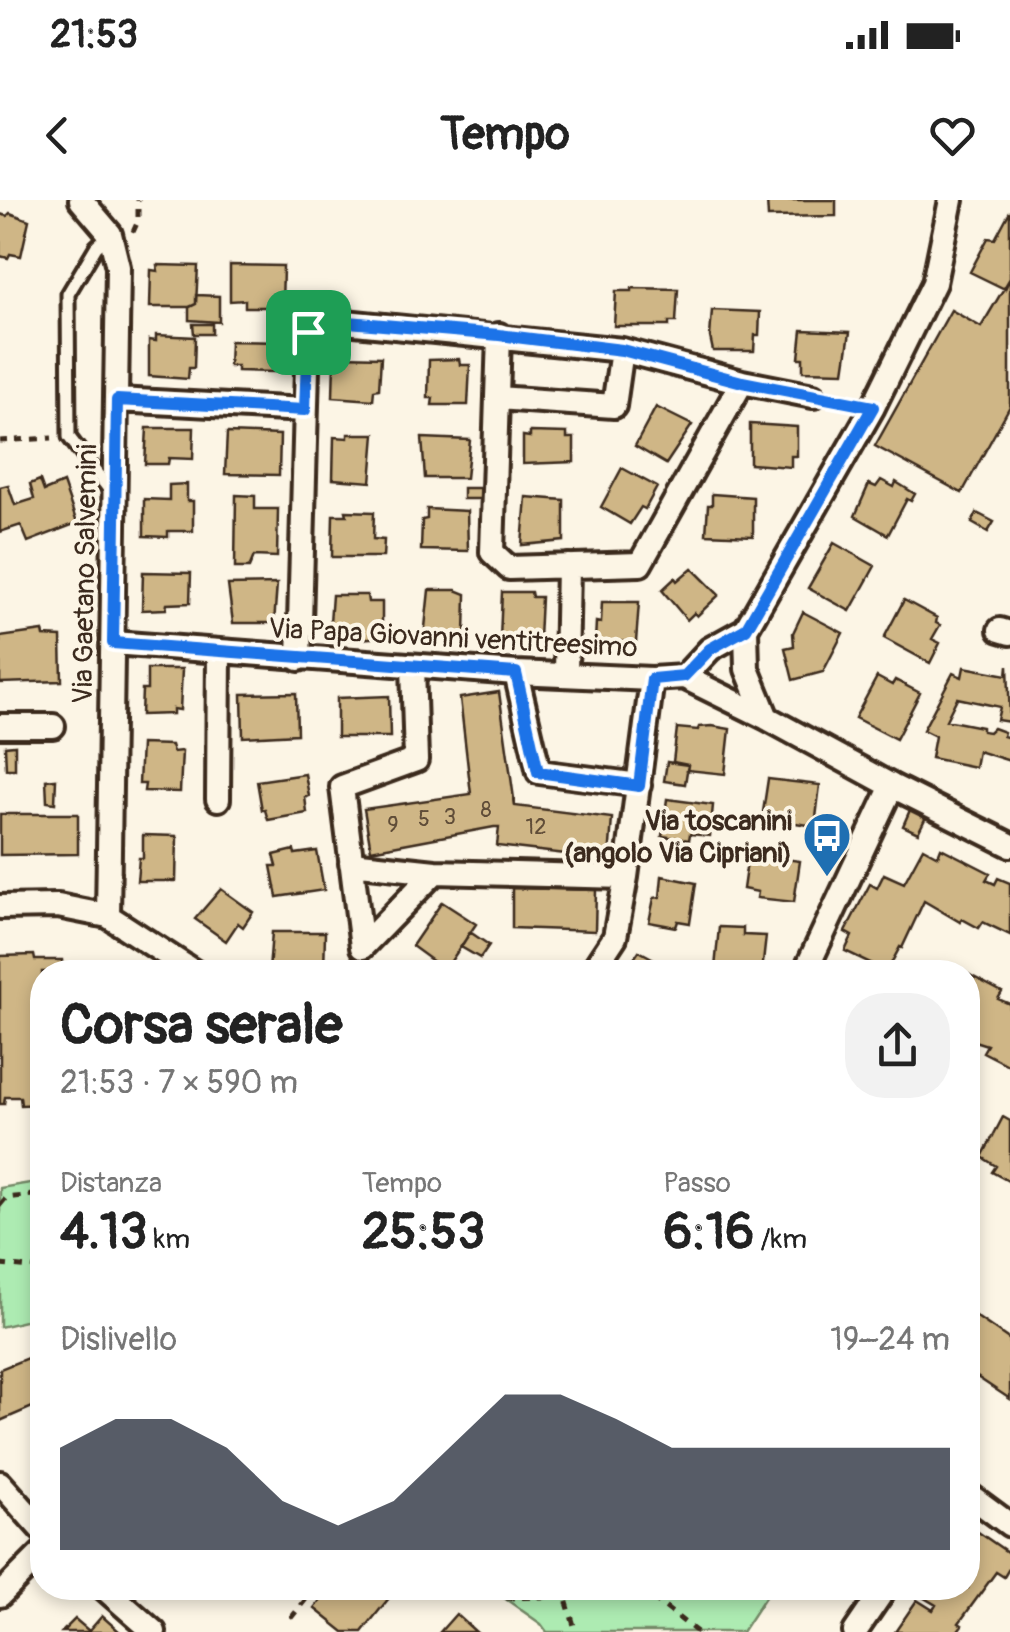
<!DOCTYPE html>
<html lang="it">
<meta charset="utf-8">
<style>
body{margin:0;font-family:Pangolin,sans-serif;background:#f2f2f2;color:#222;height:100vh;display:flex;flex-direction:column;font-size:38px;white-space:nowrap}
*{box-sizing:border-box;margin:0}
p{font-size:32px;color:#767676}
.icon{flex:none;width:55px;height:55px;fill:none;stroke:currentColor;stroke-width:2;stroke-linecap:round;stroke-linejoin:round}
.map{position:relative;flex:1;overflow:hidden}
.sheet{position:absolute;left:30px;top:760px;width:950px;height:640px;display:flex;flex-direction:column;background:#fff;border-radius:40px;box-shadow:0 5px 15px #0003}
.sheet>*{flex:none}
.pin{position:absolute;display:grid;place-items:center;width:85px;height:85px;color:#fff;margin:-42px;border-radius:20px;box-shadow:0 5px 15px #0006}
.round{display:grid;place-items:center;flex:none;width:105px;height:105px;border-radius:40px;background:#f2f2f2}
.headline{display:flex;align-items:center;justify-content:space-between;height:170px;padding:0 30px}
h1{font-size:55px;font-weight:700;line-height:75px}
.stats{display:grid;grid-template-columns:repeat(3,1fr);gap:15px;height:170px;padding:10px 30px}
.stats div{display:grid;align-content:center}
.stats b{font-size:50px;font-weight:700}
.stats small{font-size:28px;font-weight:400}
.stats p{font-size:28px}
.chart{height:280px;padding:20px 30px}
.chart p{display:flex;justify-content:space-between}
.chart svg{width:100%;height:180px;margin-top:10px;fill:#111827;opacity:.7}
.status{display:flex;justify-content:space-between;align-items:center;height:70px;padding:0 50px;background:#fff;direction:ltr}
.status svg{height:28px;fill:currentColor}
header{display:flex;justify-content:space-between;align-items:center;height:130px;padding:0 30px;background:#fff;font-size:45px;font-weight:700}
.map>svg:first-child{display:block}
.green{fill:#adebb2;stroke:#748a68;stroke-width:2.5}
.building{fill:#cfb686;stroke:#3b2a1e;stroke-width:2.5}
.lines{fill:none;stroke-linecap:round;stroke-linejoin:round}
.lane-casing{stroke:#3b2a1e;stroke-width:19}
.street-casing{stroke:#3b2a1e;stroke-width:30}
.path{stroke:#3b2a1e;stroke-width:5;stroke-dasharray:8 8;stroke-linecap:butt}
.lane{stroke:#fcf5e5;stroke-width:11}
.street{stroke:#fcf5e5;stroke-width:22}
.route-casing{stroke:#fff;stroke-width:20}
.route{stroke:#1a73e8;stroke-width:12}
.labels{text-anchor:middle;stroke-width:8;stroke-linejoin:round;paint-order:stroke}
.number-label{font-size:22px;fill:#604d38}
.street-label{font-size:28px;fill:#3b2a1e;stroke:#fcf5e5}
.poi-label{font-size:28px;font-weight:bold;fill:#3b2a1e;stroke:#fcf5e5;text-anchor:end}
</style>
<div class="status"><b>21:53</b><svg viewBox="0 0 49 12"><path d="M0 12V9h3v3zM5 12V6h3v6zM10 12V3h3v9zM15 12V0h3v12zM26 1h20v11H26zM47 4h2v5h-2z"/></svg></div>
<header><svg class="icon" aria-label="back" viewBox="0 0 24 24"><path d="M15 5l-7 7 7 7"/></svg>Tempo<svg class="icon" aria-label="heart" viewBox="0 0 24 24"><path d="M12 20l-8-8c-3-5 5-10 8-4 3-6 11-1 8 4z"/></svg></header>
<div class="map">
<svg width="1010" height="1432" viewBox="0 0 1010 1432">
<rect width="100%" height="100%" fill="#fcf5e5"/>
<filter id="ink" filterUnits="userSpaceOnUse"><feTurbulence type="fractalNoise" baseFrequency=".01" numOctaves="2"/><feDisplacementMap in="SourceGraphic" scale="20" xChannelSelector="R" yChannelSelector="G"/><feConvolveMatrix kernelMatrix="1 2 1 2 8 2 1 2 1" color-interpolation-filters="sRGB"/></filter>
<g filter="url(#ink)">
<path class="green" d="M42,981V1117L0,1127V988Z
M490,1388H771L742,1432H547L541,1424Z"/>
<path class="building" d="M767,0H836V16L768,17Z
M1010,11V78L1005,89L970,72L988,38L995,39Z
M10,13L29,20L21,56L10,54L8,58L0,56V14L7,16Z
M157,65L198,66L196,104L190,107H150L151,70L158,71Z
M230,65L283,66L282,107H245V100L230,101Z
M1010,78V206L962,293L875,246L951,110L981,127Z
M632,88L678,89L676,122H669V126H614L616,91H632Z
M196,95L219,96V122L189,120V107L196,104Z
M712,110L760,112L759,135H755L754,151H713L710,137Z
M193,124H212V134H194Z
M802,130L850,132L844,172L803,171V158H799Z
M156,135L195,137L194,168H189L188,179L149,176V140L156,141Z
M230,141L282,142V168H274V172L237,171V166H229Z
M341,156L381,157L379,189L374,190L373,200L333,197L334,161H340Z
M459,159L460,165H470L468,205H432L433,198H428L429,160Z
M656,207L692,225L666,264L635,246Z
M750,224L797,227V256H791V267L750,264Z
M147,228H194L193,259L169,258L168,264H145Z
M530,232L567,233V238H574V262L523,264V236L530,237Z
M227,233L280,235L279,275L225,274Z
M348,234H375L371,282L333,279L334,237L348,238Z
M422,238L470,240L466,278H425Z
M622,268L657,287L645,309L641,307L630,324L601,307Z
M40,280L44,291L63,283L77,323L28,342L21,325L0,332V287L8,285L15,305L34,299L30,284Z
M881,280L894,287L896,282L915,294L911,301L907,299L888,335L855,316L869,284L876,287Z
M187,284V301H193V331H168V337L144,336V299L169,300V285Z
M463,288H482L481,299H463Z
M712,294L753,297V336L706,334L708,305H712Z
M236,295L255,296V309H278L277,357L254,356L249,368H235Z
M526,297L564,300V341L522,345Z
M427,309L467,311L468,351L421,350L422,320L427,319Z
M346,311L374,312L373,339L384,340L383,357H332L333,315H347Z
M977,313L994,322L988,332L972,323Z
M834,343L875,366L850,411L808,388Z
M692,368L719,395L697,416L694,413L687,420L662,390L675,378L677,381Z
M143,372L191,373L190,403L167,404L166,409L142,410Z
M277,384L274,423H233L228,385Z
M429,390H456L466,394L465,435H449L450,439L424,437Z
M502,392H531L532,397H541L539,439H500Z
M332,395H367L368,402H382V437L334,441V436H329Z
M904,400L937,418L936,423L940,425L932,439L940,443L930,463L884,438Z
M602,402H639L636,442L595,441L596,422L601,423Z
M803,412L843,433L823,472L793,480L785,448L794,446L793,433Z
M43,431L44,436L61,437L62,481L0,483V437Z
M1008,465L1010,522L997,520L1000,507L957,498L946,520L982,527V531L989,532L993,528L1004,532L1003,536L1010,538V561L978,551L975,567L931,558L935,536L923,530L953,473L962,477L964,467L1007,475Z
M147,469H182L180,510L173,509V514L141,515L142,490H147Z
M877,477L892,485L895,480L920,493L896,539L855,518Z
M499,492L515,606L612,618L609,659L497,646L499,627H494L371,650L364,609L471,594L460,498Z
M296,493L297,534L243,537L242,494Z
M389,496L390,537H337V498Z
M712,526L730,529L725,574L687,570L688,565L673,562L677,528L698,530L699,527Z
M141,544L171,545L173,552L182,551L180,592L144,591L145,584H139Z
M15,545V569H6L5,546Z
M667,562L688,565L685,584L664,581Z
M305,574L309,596L305,597L307,613L268,620L265,610H262L257,581Z
M56,579L55,603L47,602L46,580Z
M768,579L820,585L815,626L776,620L777,615L763,612Z
M667,599L713,605L710,636L690,634L689,640L662,636Z
M910,610L926,617L918,633L903,626Z
M0,614H78V654L0,655Z
M143,635L177,636L176,681H137L139,658H143Z
M923,648L938,656L941,648L990,673L986,680L995,684L998,678L1010,683V735L983,722L979,728L962,719L960,722L924,701L902,748L900,747L887,771L845,751L852,736L845,732L870,684L877,688L884,674L904,683Z
M294,650L295,654L317,651L324,690L277,697L271,666H277L274,655Z
M748,654L800,661L794,702L757,698L758,692L743,689Z
M662,676L696,683L690,723L678,721L676,727L649,722L654,698L660,697Z
M512,688L596,690L595,731L512,728Z
M221,689L253,712L243,727L238,723L226,741L195,719Z
M442,702L476,724L445,770L412,746Z
M719,727L743,728V735L766,736L762,772L715,768Z
M272,732H325L324,772L269,771Z
M470,732L489,745L480,758L461,747Z
M639,751L676,771L675,772H625Z
M34,755L35,760H62L63,772H42V904L21,905L20,897H5L4,904H0V756Z
M968,774L1002,792L998,799L1010,804V866L983,852L987,845L968,839Z
M1003,917L1010,921V982L992,972L996,966L982,957Z
M968,1111L1010,1140V1199L977,1177L968,1191Z
M42,1152V1203L0,1221V1169Z
M968,1325L1010,1354V1367L1004,1377L996,1372L959,1423L962,1425L957,1432H895L917,1400L933,1410L936,1405L921,1396L926,1388H968Z
M330,1388H397L362,1432H344L314,1408Z
M456,1414L476,1432H440Z
M102,1416L120,1432H62L75,1419L89,1431Z"/>
<g class="lines">
<g class="lane-casing">
<path id="lane" d="M110,34L96,47L68,94L69,237L111,292"/>
</g>
<g class="street-casing">
<path id="street" d="M81,0L110,34L118,67L108,716
M951,0L934,83L873,207L746,429L747,469L767,518L892,586L1010,645
M499,135L492,352L509,368L640,364L742,182
M497,198L614,206L622,150
M117,200L305,210
M746,429L710,449L684,477L767,518
M1000,430L1010,433
M113,443L516,473L652,479L684,477
M299,459L308,132L325,120L622,150L742,182L813,196
M516,473L539,572L639,585
M566,473L568,366
M0,526H53
M218,599L219,452
M351,663L435,672L626,677
M0,707L58,706L108,716L194,772
M362,747L342,587L416,560L413,466
M362,747L435,672
M592,772L615,737L626,677L652,479
M805,772L892,586
M0,1283L42,1330
M968,1294L1010,1325
M104,1388L154,1432
M0,1395L42,1353
M855,1432L885,1388"/>
</g>
<path class="path" d="M133,32L138,21V0
M0,241L52,238
M0,1005L6,998L42,994
M0,1065L42,1069
M571,1388L565,1396L576,1432
M640,1388L697,1432
M506,1398L565,1396
M291,1418L315,1388"/>
<use href="#lane" class="lane"/>
<use href="#street" class="street"/>
</g>
</g>
<g class="lines" filter="url(#ink)">
<g class="route-casing">
<path id="route" d="M325,120L499,135L622,150L742,182L873,207L746,429L710,449L684,476L652,479L639,586L538,572L516,473L113,443L117,200L305,210L308,132Z"/>
</g>
<use href="#route" class="route"/>
</g>
<defs>
<g id="bus-pin" transform="scale(2.5)"><path d="M0 17L-7.5 6A9.5 9.5 0 1 1 7.5 6Z" fill="#1f6fb2" stroke="#fcf5e5"/><path d="M-5-6H5V4H4V6H2V4H-2V6H-4V4H-5ZM-3.5-4V0h7V-4ZM-3.5 1.2v1.5H-2V1.2ZM2 1.2v1.5H3.5V1.2Z" fill="#fff"/></g>
</defs>
<g fill-rule="evenodd">
<use href="#bus-pin" x="827" y="636"/>
</g>
<g class="labels">
<g class="number-label">
<text x="486" y="617">8</text>
<text x="450" y="624">3</text>
<text x="424" y="626">5</text>
<text x="393" y="632">9</text>
<text x="536" y="634">12</text>
</g>
<g class="street-label">
<text transform="translate(84 374) rotate(-89)" y="10">Via Gaetano Salvemini</text>
<text transform="translate(453 437) rotate(3)" y="10">Via Papa Giovanni ventitreesimo</text>
</g>
<g class="poi-label">
<text x="792" y="630">Via toscanini<tspan x="792" dy="32">(angolo Via Cipriani)</tspan></text>
</g>
</g>
</svg>
<div class="pin" style="left:308px;top:132px;background:#1e9e55"><svg class="icon" aria-label="arrive" viewBox="0 0 24 24"><path d="M6 21V4h12l-3 4 3 4H6"/></svg></div>
<section class="sheet">
<div class="headline"><div><h1>Corsa serale</h1><p>21:53 · 7 × 590 m</p></div><a class="round"><svg class="icon" aria-label="share" viewBox="0 0 24 24"><path d="M12 15V3M7 8l5-5 5 5M5 13v7h14v-7"/></svg></a></div>
<div class="stats">
<div><p>Distanza</p><b>4.13<small> km</small></b></div>
<div><p>Tempo</p><b>25:53</b></div>
<div><p>Passo</p><b>6:16<small> /km</small></b></div>
</div>
<div class="chart"><p><span>Dislivello</span>19–24 m</p>
<svg viewBox="0 0 160 44" preserveAspectRatio="none"><path d="M0 44V19L10 12L20 12L30 19L40 32L50 38L60 32L70 19L80 6L90 6L100 12L110 19L120 19L130 19L140 19L150 19L160 19V44z"/></svg>
</div>
</section>
</div>
